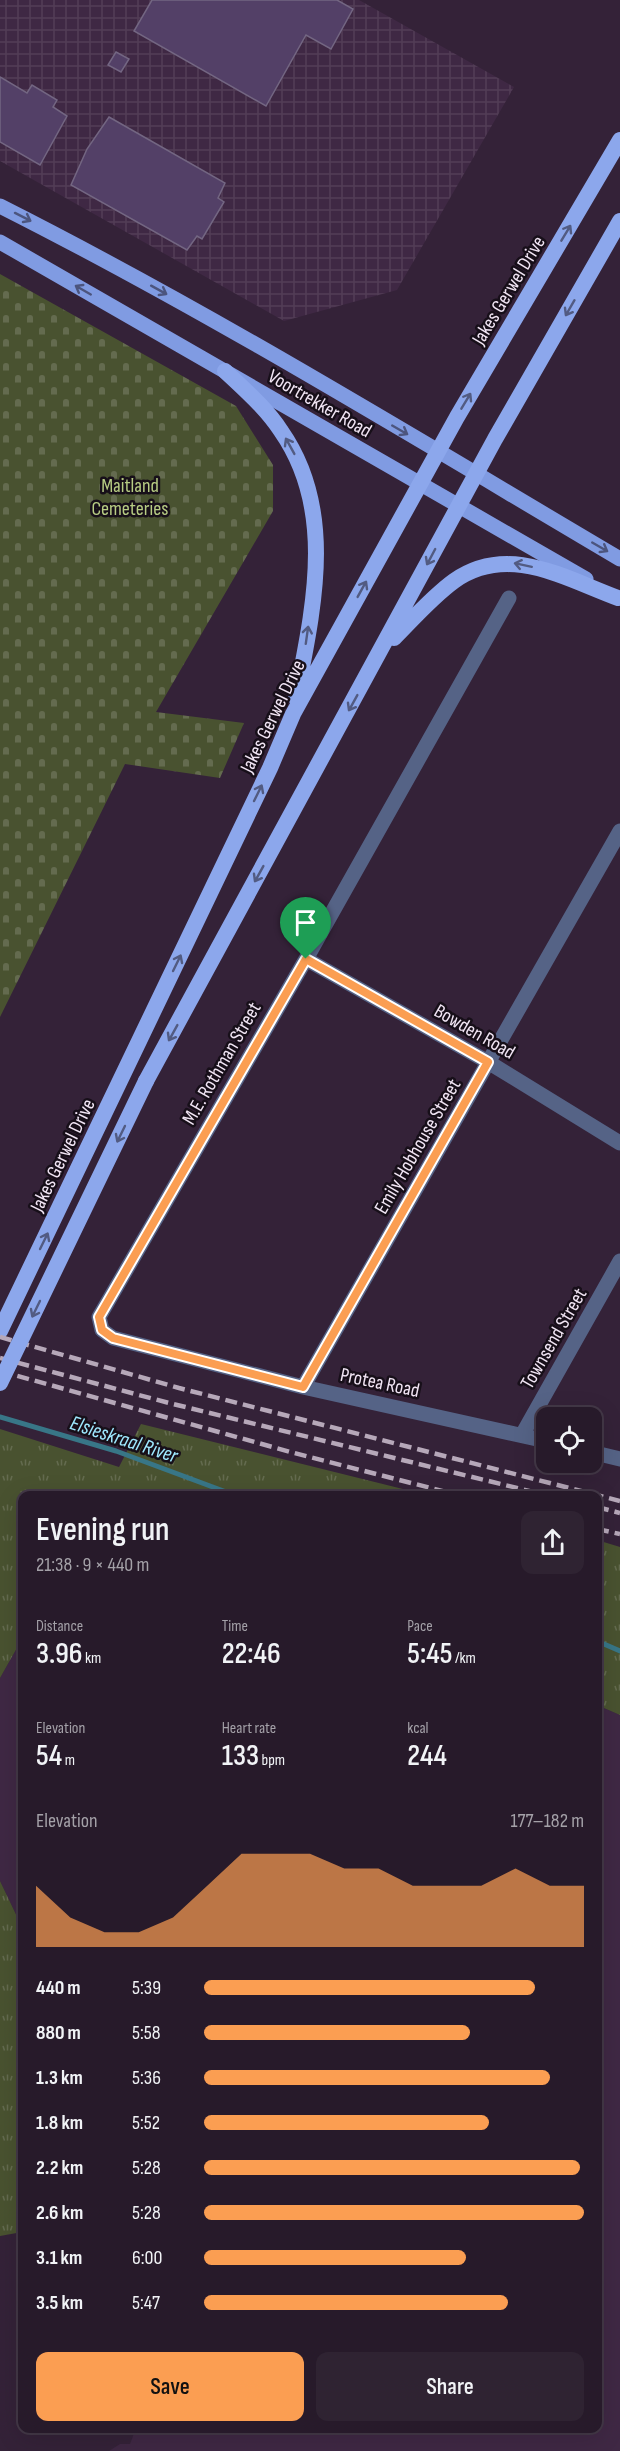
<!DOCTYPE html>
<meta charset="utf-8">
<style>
body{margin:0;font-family:"Sofia Sans Condensed",sans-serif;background:#2f2332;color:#f1f3f6;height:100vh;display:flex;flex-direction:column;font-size:22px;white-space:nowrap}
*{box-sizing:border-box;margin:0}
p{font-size:20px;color:#a4a1a8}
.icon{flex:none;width:33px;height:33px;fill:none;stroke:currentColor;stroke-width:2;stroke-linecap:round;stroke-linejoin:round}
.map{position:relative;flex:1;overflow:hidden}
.drawer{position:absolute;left:18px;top:1491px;width:584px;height:942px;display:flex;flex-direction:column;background:#271a2a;border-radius:12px;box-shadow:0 6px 24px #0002,0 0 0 2px #433847}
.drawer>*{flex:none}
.controls{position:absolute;left:536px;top:1407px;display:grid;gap:12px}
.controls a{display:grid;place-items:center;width:66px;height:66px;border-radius:12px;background:#271a2a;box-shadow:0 6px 24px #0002,0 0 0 2px #433847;font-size:30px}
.pin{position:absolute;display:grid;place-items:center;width:51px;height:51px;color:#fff;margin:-62px -26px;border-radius:50% 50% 50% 0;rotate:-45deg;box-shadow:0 0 6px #0007}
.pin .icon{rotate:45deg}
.round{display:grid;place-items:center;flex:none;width:63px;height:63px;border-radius:12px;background:#2f2332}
.head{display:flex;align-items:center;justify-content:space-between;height:102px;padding:0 18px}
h1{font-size:33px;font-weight:600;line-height:45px}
.metrics{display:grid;grid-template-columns:repeat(3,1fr);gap:9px;height:102px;padding:6px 18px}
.metrics div{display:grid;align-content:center}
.metrics b{font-size:30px;font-weight:600}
.metrics small{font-size:16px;font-weight:400}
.metrics p{font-size:16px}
.chart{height:168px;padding:12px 18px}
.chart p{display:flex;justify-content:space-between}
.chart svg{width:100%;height:108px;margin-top:6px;fill:#fb9e52;opacity:.7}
.primary-button{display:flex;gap:12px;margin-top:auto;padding:12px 18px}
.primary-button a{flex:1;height:69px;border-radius:12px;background:#fb9e52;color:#111;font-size:24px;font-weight:600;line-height:69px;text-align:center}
.primary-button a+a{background:#2f2332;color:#f1f3f6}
ul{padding:0 18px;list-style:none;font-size:20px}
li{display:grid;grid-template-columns:96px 72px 1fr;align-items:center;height:45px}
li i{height:15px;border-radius:8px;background:#fb9e52}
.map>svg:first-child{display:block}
.built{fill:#3f2844}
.industrial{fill:url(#industrial-grid)}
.grass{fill:url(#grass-tufts)}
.cemetery{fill:url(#cemetery-stones)}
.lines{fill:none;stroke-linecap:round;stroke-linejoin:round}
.stream{stroke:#387687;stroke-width:5}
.building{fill:#534067;stroke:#736682;stroke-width:1.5}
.minor{stroke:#556386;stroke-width:15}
.primary{stroke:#809be2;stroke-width:15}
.trunk{stroke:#8ca7ec;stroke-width:16}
.rail{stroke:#b6a8b9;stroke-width:4.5;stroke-dasharray:12 6;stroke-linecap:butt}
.trunk-bridge{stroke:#8ca7ec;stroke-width:16}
.oneway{stroke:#4c557e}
.oneway2{stroke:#525b82}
.route-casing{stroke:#fff;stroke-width:12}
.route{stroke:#fb9e52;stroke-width:8}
.labels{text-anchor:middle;stroke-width:5;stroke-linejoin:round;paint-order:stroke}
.street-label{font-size:20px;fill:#f1e5f4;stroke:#170f19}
.park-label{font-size:20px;fill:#b8cd84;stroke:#170f19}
.water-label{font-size:21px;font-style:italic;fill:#9fe9ff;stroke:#170f19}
</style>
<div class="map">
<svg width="620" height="2451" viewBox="0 0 620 2451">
<defs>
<pattern id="industrial-grid" width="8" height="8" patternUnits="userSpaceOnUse" patternTransform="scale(1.5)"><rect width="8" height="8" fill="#3f2844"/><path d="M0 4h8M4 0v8" fill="none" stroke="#523d56"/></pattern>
<pattern id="grass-tufts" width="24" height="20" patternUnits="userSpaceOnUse" patternTransform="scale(1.5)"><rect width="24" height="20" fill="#495230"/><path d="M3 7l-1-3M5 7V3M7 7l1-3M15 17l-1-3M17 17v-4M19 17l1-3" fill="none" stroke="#646b4f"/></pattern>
<pattern id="cemetery-stones" width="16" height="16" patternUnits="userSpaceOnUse" patternTransform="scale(1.5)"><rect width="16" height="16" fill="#495230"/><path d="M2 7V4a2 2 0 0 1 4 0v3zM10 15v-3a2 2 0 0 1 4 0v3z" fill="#646b4f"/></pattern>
</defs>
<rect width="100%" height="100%" fill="#342238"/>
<path class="built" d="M22,1639V1927L0,1881V1678Z
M597,1705L620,1715V2451H109L120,2444H130L136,2428H597Z"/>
<path class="industrial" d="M0,0H359L514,87L397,290L284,321L0,161Z"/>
<path class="grass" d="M141,1424L427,1495L22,1496V1639L0,1678V1429L119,1467Z
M597,1540L620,1547V1715L597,1705Z
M0,1881L22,1927V2232L0,2236Z"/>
<path class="cemetery" d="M0,274L236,406L273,465V511L156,712L244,723L220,778L125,764L0,1017Z"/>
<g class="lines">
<path class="stream" d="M0,1417L116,1451L237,1496
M597,1641L620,1651"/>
</g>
<path class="building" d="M152,0H337L353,9L331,49L306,35L266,106L134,31Z
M116,52L129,59L121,72L108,65Z
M0,77L27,93L32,85L57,100L53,107L67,116L40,165L0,142Z
M109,117L225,183L218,198L224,202L202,239L197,236L187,250L71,185L87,149Z"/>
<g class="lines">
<path class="minor" d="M509,598L306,959L99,1317L102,1330L113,1338L303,1387L546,1441
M306,959L488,1062L620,1143
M303,1387L620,831
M522,1435L620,1261
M591,1452L620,1459"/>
<path class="primary" d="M0,206C212,313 415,438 620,559
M0,242L586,579"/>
<path class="trunk" d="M225,371C245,390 266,408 281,431C337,511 313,610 296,698
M394,638C413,619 432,597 454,581C508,543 564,578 618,598
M146,1081L495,439L620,221
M0,1331L270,768L293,714L457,417L620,140"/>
<path class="rail" d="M0,1337L179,1388L620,1501
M0,1358L169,1403L550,1496
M0,1371L294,1453L462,1496
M597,1507L620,1513
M597,1529L620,1534"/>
<path class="trunk-bridge" d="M0,1383L146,1081"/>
</g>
<defs><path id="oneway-shaft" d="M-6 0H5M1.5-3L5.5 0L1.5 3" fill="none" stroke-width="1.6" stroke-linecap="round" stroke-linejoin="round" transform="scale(1.5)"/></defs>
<g class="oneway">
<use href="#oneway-shaft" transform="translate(23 217) rotate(27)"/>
<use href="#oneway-shaft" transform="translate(83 290) rotate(-150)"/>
<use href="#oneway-shaft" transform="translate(159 290) rotate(29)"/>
<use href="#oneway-shaft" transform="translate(400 430) rotate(30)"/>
<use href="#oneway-shaft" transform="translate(600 547) rotate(30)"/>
</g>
<g class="oneway2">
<use href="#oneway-shaft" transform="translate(566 233) rotate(-59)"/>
<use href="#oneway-shaft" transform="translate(570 308) rotate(120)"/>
<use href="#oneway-shaft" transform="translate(466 401) rotate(-59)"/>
<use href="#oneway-shaft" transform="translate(290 446) rotate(-119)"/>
<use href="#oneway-shaft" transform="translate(431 557) rotate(118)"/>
<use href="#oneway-shaft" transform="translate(523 565) rotate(-168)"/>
<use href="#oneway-shaft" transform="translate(362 589) rotate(-61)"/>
<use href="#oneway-shaft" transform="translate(307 635) rotate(-82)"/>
<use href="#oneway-shaft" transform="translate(353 703) rotate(119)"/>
<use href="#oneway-shaft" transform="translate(258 793) rotate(-64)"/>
<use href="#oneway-shaft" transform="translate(259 874) rotate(119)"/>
<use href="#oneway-shaft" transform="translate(177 963) rotate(-64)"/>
<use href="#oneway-shaft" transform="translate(173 1033) rotate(119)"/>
<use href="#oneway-shaft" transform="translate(121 1134) rotate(116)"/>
<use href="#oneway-shaft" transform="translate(44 1241) rotate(-64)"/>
<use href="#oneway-shaft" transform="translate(36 1309) rotate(116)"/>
</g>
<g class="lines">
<g class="route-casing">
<path id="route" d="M306,959L488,1062L303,1387L113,1338L102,1330L99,1317Z"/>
</g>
<use href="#route" class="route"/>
</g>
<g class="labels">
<g class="street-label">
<text transform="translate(508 290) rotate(-59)" y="7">Jakes Gerwel Drive</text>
<text transform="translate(320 403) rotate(30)" y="7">Voortrekker Road</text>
<text transform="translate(272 716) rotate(-64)" y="7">Jakes Gerwel Drive</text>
<text transform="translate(475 1031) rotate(30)" y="7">Bowden Road</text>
<text transform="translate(221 1063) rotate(-60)" y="7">M.E. Rothman Street</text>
<text transform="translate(417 1146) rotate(-60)" y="7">Emily Hobhouse Street</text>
<text transform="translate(62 1155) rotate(-64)" y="7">Jakes Gerwel Drive</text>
<text transform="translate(553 1338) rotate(-60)" y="7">Townsend Street</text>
<text transform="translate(380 1382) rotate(12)" y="7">Protea Road</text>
</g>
<g class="park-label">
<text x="130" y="492">Maitland<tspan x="130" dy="23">Cemeteries</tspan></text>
</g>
<g class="water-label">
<text transform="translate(124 1439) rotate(18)" y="7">Elsieskraal River</text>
</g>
</g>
</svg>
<div class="controls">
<a><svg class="icon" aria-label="locate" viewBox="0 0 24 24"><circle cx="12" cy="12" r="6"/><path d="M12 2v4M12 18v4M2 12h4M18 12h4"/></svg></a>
</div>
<div class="pin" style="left:306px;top:959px;background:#1e9e55"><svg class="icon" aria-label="arrive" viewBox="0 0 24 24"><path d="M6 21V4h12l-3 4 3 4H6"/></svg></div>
<section class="drawer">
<div class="head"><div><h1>Evening run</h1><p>21:38 · 9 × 440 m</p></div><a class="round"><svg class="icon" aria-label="share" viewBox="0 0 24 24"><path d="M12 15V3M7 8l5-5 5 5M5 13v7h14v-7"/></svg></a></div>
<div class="metrics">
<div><p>Distance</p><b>3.96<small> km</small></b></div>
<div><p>Time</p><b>22:46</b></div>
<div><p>Pace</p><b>5:45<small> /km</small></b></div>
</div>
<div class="metrics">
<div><p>Elevation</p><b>54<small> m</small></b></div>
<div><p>Heart rate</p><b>133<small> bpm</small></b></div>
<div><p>kcal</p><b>244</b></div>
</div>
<div class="chart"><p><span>Elevation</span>177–182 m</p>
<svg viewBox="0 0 160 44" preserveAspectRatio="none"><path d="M0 44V19L10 32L20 38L30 38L40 32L50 19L60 6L70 6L80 6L90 12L100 12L110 19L120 19L130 19L140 12L150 19L160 19V44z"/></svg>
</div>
<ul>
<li><b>440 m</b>5:39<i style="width:87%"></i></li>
<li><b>880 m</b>5:58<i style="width:70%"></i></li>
<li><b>1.3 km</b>5:36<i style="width:91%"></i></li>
<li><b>1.8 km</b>5:52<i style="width:75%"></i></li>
<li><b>2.2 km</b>5:28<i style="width:99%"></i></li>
<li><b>2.6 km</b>5:28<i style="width:100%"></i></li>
<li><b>3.1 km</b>6:00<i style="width:69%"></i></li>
<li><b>3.5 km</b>5:47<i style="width:80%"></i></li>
</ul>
<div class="primary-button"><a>Save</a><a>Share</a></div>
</section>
</div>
